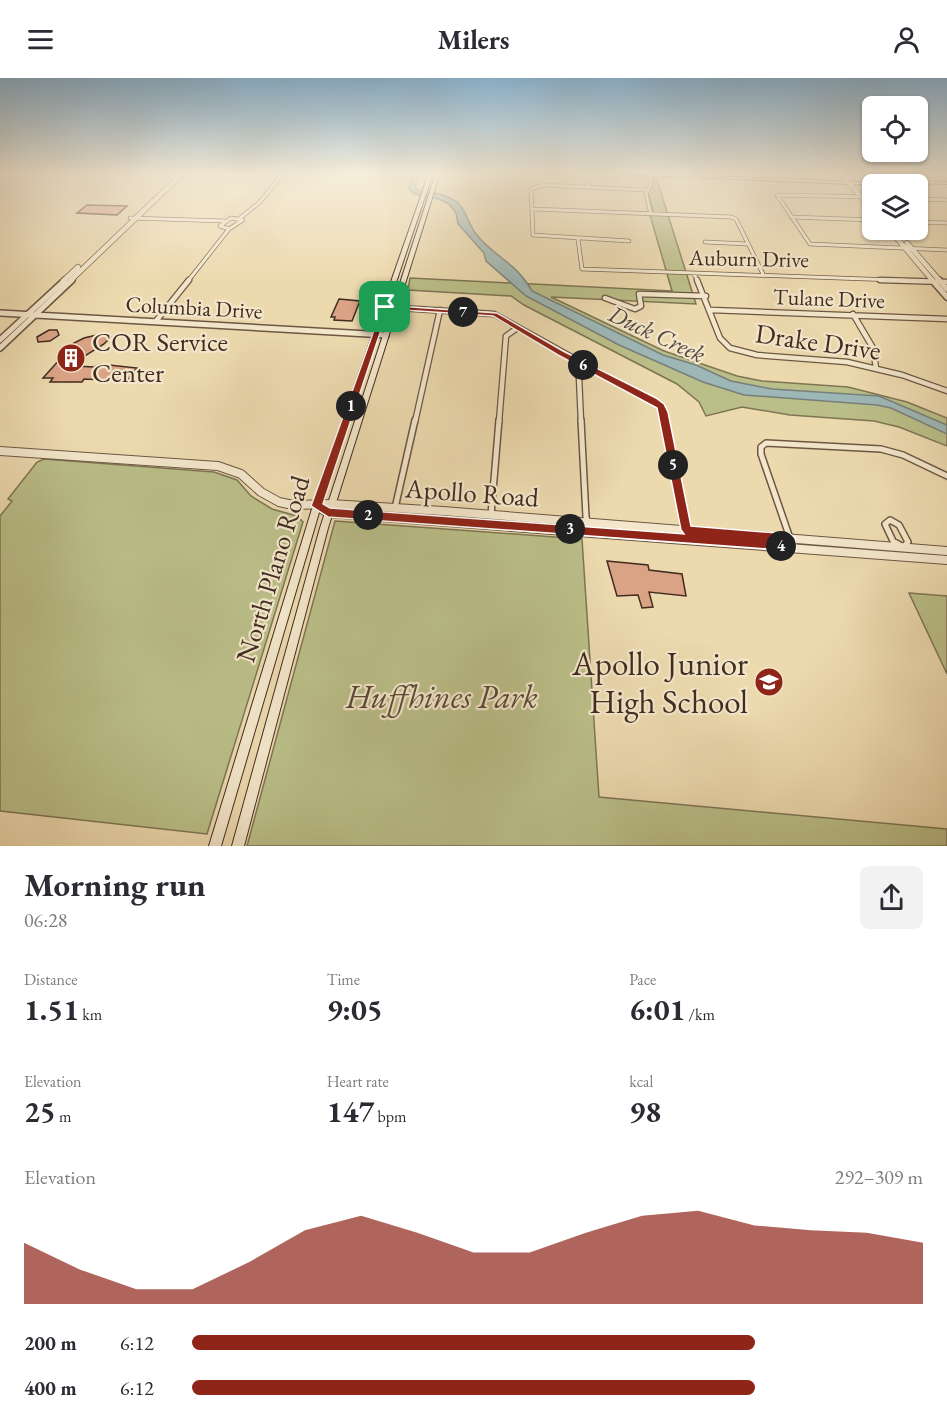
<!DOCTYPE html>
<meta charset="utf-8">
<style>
body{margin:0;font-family:"EB Garamond",serif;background:#f2f2f3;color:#2b2b33;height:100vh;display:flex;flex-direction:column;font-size:22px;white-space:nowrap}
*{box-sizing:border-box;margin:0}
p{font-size:20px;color:#7c7c81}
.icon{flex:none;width:33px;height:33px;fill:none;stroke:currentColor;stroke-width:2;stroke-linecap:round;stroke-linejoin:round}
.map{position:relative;height:768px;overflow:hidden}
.sheet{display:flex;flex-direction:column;background:#fff;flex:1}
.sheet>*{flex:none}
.buttons{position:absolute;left:862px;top:18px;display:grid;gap:12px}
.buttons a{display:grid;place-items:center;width:66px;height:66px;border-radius:9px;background:#fff;box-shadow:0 2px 4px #0004;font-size:30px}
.pin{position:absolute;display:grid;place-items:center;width:51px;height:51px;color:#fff;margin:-26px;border-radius:12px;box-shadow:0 3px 9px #0006}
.km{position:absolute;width:30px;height:30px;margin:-15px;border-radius:50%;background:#222;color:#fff;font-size:16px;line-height:30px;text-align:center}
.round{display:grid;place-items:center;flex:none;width:63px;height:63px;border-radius:9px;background:#f2f2f3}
.summary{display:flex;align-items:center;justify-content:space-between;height:102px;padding:0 24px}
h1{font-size:33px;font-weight:700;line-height:45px}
.figures{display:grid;grid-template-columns:repeat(3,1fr);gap:9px;height:102px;padding:6px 24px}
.figures div{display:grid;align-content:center}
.figures b{font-size:30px;font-weight:700}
.figures small{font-size:16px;font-weight:400}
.figures p{font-size:16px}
.chart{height:168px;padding:12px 24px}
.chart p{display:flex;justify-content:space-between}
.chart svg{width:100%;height:108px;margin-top:6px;fill:#8f2418;opacity:.7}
ul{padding:0 24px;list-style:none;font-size:20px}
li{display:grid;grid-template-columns:96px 72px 1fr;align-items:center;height:45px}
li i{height:15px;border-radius:8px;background:#8f2418}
header{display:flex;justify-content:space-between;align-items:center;height:78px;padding:0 24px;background:#fff;font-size:27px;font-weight:700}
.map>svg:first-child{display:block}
.green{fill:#babe88;stroke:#7e7554;stroke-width:1.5}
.water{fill:#9db7b6;stroke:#787f7a;stroke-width:1.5}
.building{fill:#dba386;stroke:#412c21;stroke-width:1.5}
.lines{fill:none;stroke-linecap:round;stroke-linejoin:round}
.minor-far2-casing{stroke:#6c5744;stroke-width:4.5}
.minor-far1-casing{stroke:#6c5744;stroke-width:7}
.minor-casing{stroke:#6c5744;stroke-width:8}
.tertiary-far2-casing{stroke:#6c5744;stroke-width:6}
.tertiary-far1-casing{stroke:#6c5744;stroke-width:8}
.tertiary-casing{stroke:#6c5744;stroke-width:10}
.secondary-casing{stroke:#412c21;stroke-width:2}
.minor-far2{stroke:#f3e6ca;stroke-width:3}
.minor-far1{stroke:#f3e6ca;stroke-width:4.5}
.minor{stroke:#f3e6ca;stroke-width:5}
.tertiary-far2{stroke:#f3e6ca;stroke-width:4.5}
.tertiary-far1{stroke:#f3e6ca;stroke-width:5}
.tertiary{stroke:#f3e6ca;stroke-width:8}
.secondary{fill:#f3e6ca;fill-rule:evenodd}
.route{fill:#8f2418;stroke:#fff;stroke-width:1.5;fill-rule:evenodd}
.labels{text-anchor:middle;stroke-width:4.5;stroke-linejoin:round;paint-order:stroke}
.far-street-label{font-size:22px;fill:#412c21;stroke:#f3e6ca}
.far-water-label{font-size:24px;font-style:italic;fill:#53483f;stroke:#f3e6ca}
.poi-label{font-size:27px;fill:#412c21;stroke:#f3e6ca;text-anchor:start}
.street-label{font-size:27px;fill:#412c21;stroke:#f3e6ca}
.near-poi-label{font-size:33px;fill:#412c21;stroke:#f3e6ca;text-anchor:end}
.near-park-label{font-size:33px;font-style:italic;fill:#594936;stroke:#f3e6ca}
</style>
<header><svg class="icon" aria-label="menu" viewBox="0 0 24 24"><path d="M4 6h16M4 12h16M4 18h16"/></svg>Milers<svg class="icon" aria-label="person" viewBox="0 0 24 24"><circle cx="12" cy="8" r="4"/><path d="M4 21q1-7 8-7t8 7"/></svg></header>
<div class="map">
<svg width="947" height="768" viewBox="0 0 947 768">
<rect width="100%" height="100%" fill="#ecd9ae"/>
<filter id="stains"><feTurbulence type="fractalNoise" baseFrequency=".00333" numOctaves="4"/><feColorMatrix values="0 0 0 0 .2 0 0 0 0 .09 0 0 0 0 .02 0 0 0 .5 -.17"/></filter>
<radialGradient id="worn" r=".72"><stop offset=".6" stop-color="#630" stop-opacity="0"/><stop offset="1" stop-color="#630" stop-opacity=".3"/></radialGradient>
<path class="green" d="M653,99H656L696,226L551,219L664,273L737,298L762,303L848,309L907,324L947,340V368L899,349L874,343L790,337L742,329L706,338L699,324L677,306L524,227L511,218L408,212L410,200L672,213L650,137H654L648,114L654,104Z
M44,381L214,394L237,402L251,418L272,431L297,438L303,444L207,756L0,733V438L12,423L8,421L37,384Z
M335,443L582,461L599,719L947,751V768H247Z
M909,515L947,518V596Z"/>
<path class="water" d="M413,95H420L415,108L417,112C431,115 445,115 457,124C467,133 468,146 476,156C494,179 516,184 532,213L663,277L696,287L731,303L772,311L879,318L947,347V356L891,330L877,327L744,317L703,304L619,267L526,218L486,183L484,175L458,146L456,135L449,126L439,121L414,116L409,111Z"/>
<path class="building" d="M87,127L127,128L117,137L77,135Z
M339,221L360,223L352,243L334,242L335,239H331Z
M49,252H57L59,257L50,263L38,264L37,259Z
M105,255L102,258L111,259L104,266L83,279L75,288L94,289L100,286L137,290L127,303L84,301L82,304H50L53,300H43L61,280V277H59L68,268L84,260Z
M607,483L648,487L649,492L682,496L686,518L649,514L653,529L642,530L638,517L617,518Z"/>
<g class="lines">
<g class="minor-far2-casing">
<path id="minor-far2" d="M895,95L907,106
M650,98L651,106L646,116L651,136
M588,108L592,95
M873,119L777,117L810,166L947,172
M918,121L947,122
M533,131L731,139L736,141L764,198
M791,139L873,142
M130,140L225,143
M231,140L243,142L229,151L220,148Z
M240,140L260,124L283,95
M918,144L947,145
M578,161L582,191L922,203
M629,163L533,157L531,111L543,107L646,112
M705,164L748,166
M693,195L698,203
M188,203L229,151"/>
</g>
<g class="minor-far1-casing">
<path id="minor-far1" d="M697,202L720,260L730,270L757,277L847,284L902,297L947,313
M880,202L947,204
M605,220L635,231L641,228L639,216L706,218
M385,229L494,236L660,328L663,344
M711,232L947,241
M853,236L873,270L876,290
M156,243L189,202
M415,344L440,232
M499,344L506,258L516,251
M581,344L579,299L588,290"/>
</g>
<g class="minor-casing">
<path id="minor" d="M581,342L586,439L590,453
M663,342L686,452
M395,430L415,342
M491,437L499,342
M890,442L899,447L908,464L903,469L893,463L885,446Z
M793,469L761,376V369L766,365L881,371L903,377L947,398"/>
</g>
<g class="tertiary-far2-casing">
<path id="tertiary-far2" d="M840,95L873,132
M890,152L933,203
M907,165L940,203
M63,203L78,189
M70,203L183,95"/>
</g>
<g class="tertiary-far1-casing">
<path id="tertiary-far1" d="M932,202L947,219
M939,202L947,211
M0,235L386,257
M0,262L65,202
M0,270L72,202"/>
</g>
<g class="tertiary-casing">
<path id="tertiary" d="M0,373L218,388L241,396L261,414L279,424L293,427L331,426L443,433L947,473
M317,428L328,435L947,482"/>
</g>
<g class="secondary-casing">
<path id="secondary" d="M429,95H433L323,421L221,768H209L315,421Z
M436,95H440L328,450L244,768H232L320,450Z
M595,95H635L886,105L888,106L873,107Z
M882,102L947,104V106L883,104H882Z"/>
</g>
<use href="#minor-far2" class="minor-far2"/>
<use href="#minor-far1" class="minor-far1"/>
<use href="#minor" class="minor"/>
<use href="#tertiary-far2" class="tertiary-far2"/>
<use href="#tertiary-far1" class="tertiary-far1"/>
<use href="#tertiary" class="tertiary"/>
<use href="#secondary" class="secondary"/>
</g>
<linearGradient id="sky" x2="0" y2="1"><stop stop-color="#8ab5d4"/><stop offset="0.47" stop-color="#f6eedb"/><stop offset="1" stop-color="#f6eedb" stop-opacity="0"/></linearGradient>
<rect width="947" height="203" fill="url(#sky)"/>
<path class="route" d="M383,227L497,235L563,273L656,320L664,326L668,334L691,448L790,456L795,460L796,473L328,439L311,428ZM388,231L493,238L558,277L657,330L681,452L684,456L330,430L323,426Z"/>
<defs>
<g id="building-disc" transform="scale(1.5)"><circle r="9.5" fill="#8f2418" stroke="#f3e6ca"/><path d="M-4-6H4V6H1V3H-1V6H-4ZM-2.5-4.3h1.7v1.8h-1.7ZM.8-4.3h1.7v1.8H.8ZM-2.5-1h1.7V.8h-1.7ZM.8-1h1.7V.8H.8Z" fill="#fff"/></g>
<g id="school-disc" transform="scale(1.5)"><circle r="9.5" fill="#8f2418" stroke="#f3e6ca"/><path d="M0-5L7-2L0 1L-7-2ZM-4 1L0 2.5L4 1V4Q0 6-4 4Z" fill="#fff"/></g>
</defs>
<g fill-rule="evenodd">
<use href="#building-disc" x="71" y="280"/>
<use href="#school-disc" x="769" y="604"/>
</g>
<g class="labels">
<g class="far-street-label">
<text transform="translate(749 180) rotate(1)" y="8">Auburn Drive</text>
<text transform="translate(829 220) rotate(2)" y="8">Tulane Drive</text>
<text transform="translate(194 229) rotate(3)" y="8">Columbia Drive</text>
</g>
<g class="far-water-label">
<text transform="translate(657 256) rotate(25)" y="8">Duck Creek</text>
</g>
<g class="poi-label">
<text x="92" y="273">COR Service<tspan x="92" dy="31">Center</tspan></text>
</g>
<g class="street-label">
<text transform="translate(818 264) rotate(8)" y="9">Drake Drive</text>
<text transform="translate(472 415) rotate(4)" y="9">Apollo Road</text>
<text transform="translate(273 491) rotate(-73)" y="9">North Plano Road</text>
</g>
<g class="near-poi-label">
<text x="748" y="597">Apollo Junior<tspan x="748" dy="38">High School</tspan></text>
</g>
<g class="near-park-label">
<text x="442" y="630">Huffhines Park</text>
</g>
</g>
<rect width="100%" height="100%" filter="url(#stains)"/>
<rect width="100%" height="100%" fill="url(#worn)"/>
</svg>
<div class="buttons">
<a><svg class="icon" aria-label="locate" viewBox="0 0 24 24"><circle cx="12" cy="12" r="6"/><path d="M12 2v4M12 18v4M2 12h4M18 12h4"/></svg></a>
<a><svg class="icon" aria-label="layers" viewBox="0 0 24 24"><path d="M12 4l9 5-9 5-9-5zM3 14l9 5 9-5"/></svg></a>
</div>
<div class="pin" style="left:385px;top:229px;background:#1e9e55"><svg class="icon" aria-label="arrive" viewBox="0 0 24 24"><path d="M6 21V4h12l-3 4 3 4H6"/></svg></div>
<b class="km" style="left:351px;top:328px">1</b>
<b class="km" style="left:368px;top:437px">2</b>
<b class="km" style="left:570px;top:451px">3</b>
<b class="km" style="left:781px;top:468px">4</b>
<b class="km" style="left:673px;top:387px">5</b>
<b class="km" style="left:583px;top:287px">6</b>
<b class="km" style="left:463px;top:234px">7</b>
</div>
<section class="sheet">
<div class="summary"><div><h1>Morning run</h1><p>06:28</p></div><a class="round"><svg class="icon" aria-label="share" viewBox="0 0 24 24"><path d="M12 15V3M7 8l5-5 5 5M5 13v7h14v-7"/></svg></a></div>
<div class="figures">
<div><p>Distance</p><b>1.51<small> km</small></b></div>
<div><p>Time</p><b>9:05</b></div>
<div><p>Pace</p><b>6:01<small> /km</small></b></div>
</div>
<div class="figures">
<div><p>Elevation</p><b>25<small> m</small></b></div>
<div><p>Heart rate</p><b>147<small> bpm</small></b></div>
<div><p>kcal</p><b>98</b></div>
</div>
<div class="chart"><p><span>Elevation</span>292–309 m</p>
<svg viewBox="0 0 160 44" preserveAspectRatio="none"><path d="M0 44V19L10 30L20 38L30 38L40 27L50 14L60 8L70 15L80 23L90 23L100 15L110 8L120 6L130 12L140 14L150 15L160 19V44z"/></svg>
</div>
<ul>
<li><b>200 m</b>6:12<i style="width:77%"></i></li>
<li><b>400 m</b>6:12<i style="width:77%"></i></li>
</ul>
</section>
